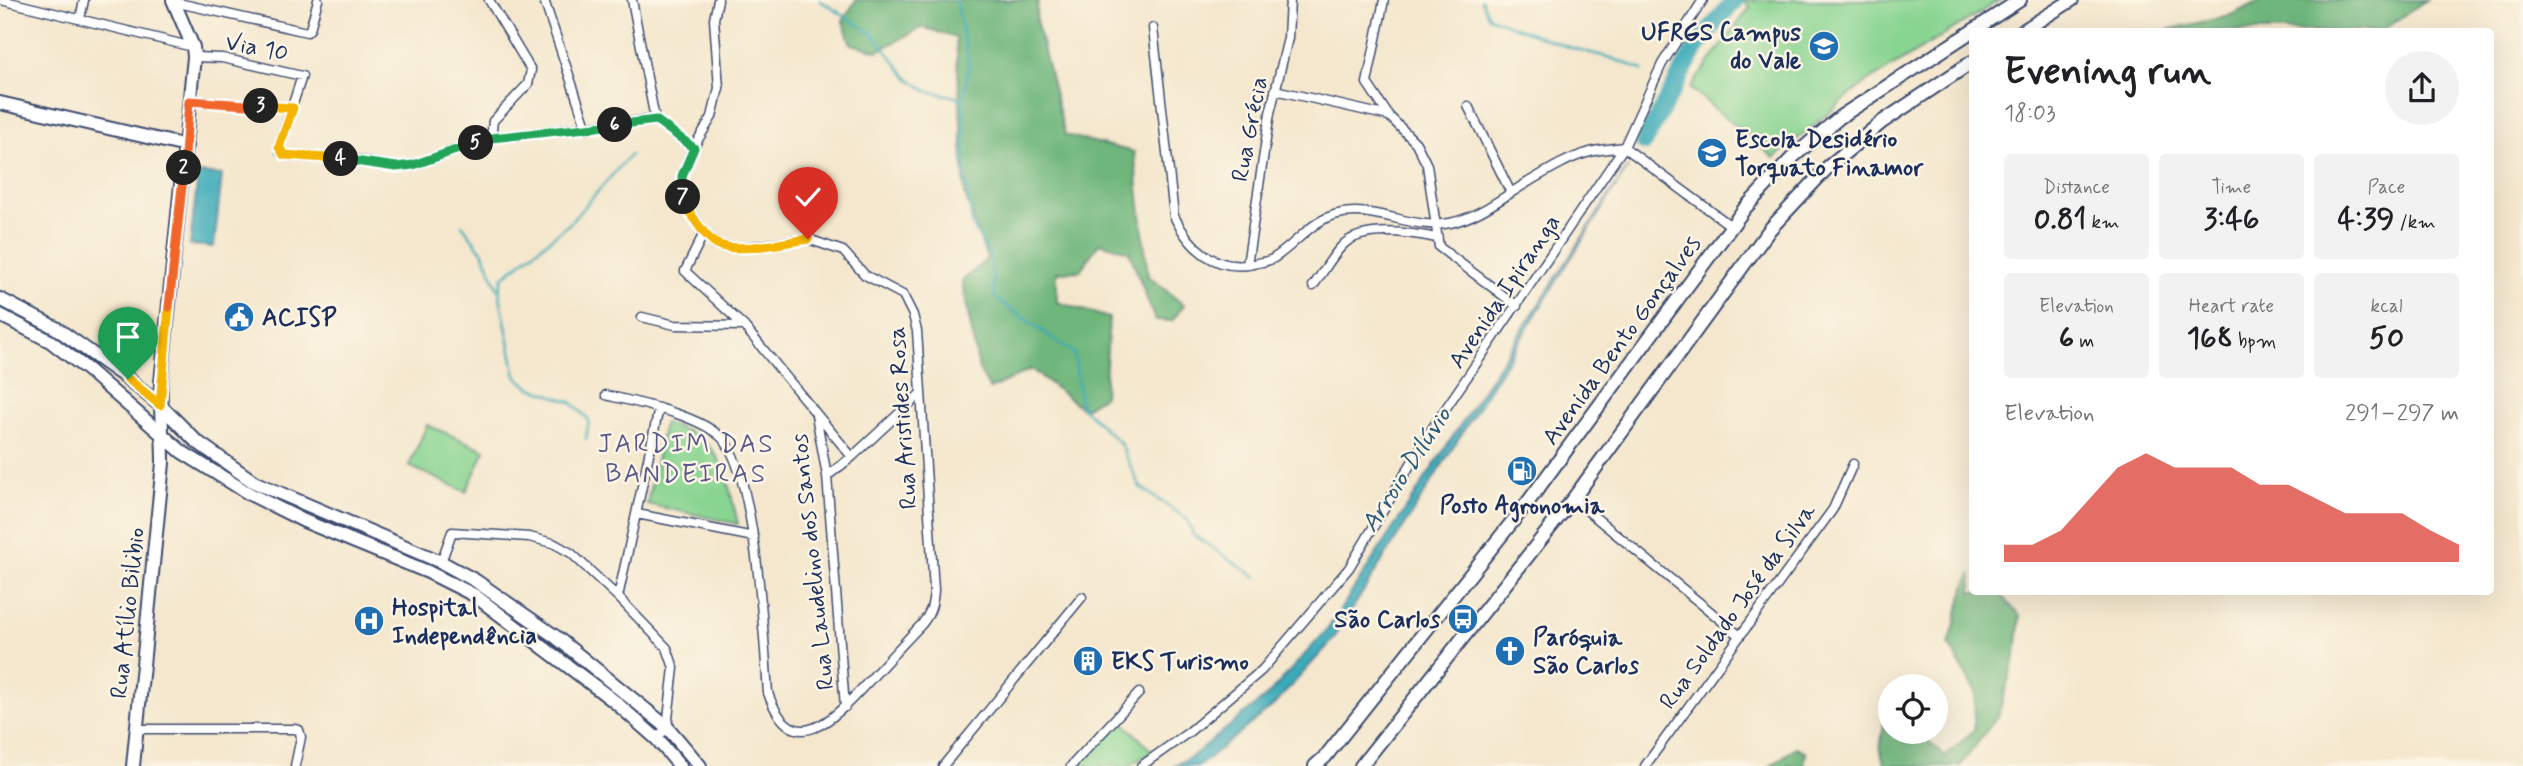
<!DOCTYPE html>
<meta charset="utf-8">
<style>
body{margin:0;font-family:Mynerve,sans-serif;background:#f2f2f2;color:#202124;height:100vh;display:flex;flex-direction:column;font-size:26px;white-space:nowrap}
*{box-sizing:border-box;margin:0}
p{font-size:23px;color:#757577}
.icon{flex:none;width:38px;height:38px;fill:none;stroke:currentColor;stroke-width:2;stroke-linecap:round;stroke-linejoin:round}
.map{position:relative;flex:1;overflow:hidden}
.panel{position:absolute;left:1969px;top:28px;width:525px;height:567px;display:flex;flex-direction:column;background:#fff;border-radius:7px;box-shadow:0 7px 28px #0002}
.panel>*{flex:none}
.buttons{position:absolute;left:1878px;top:674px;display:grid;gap:14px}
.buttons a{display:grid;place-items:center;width:70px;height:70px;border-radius:50%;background:#fff;box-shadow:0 7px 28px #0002;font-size:35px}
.pin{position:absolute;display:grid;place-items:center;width:60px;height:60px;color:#fff;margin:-72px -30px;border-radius:50% 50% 50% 0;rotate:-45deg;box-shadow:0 0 7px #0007}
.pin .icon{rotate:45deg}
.km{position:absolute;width:35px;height:35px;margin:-18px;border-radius:50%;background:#222;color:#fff;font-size:19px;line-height:35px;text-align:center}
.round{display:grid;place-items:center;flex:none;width:74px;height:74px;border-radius:37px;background:#f2f2f2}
.overview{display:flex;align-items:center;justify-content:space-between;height:119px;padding:0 35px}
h1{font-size:38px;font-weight:700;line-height:52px}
.figures{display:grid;grid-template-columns:repeat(3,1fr);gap:10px;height:119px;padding:7px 35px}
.figures div{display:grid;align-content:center;border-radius:7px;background:#f2f2f2;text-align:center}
.figures b{font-size:30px;font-weight:700}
.figures small{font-size:19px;font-weight:400}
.figures p{font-size:19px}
.chart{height:196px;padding:14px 35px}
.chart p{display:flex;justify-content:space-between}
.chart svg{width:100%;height:126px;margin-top:7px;fill:#d93025;opacity:.7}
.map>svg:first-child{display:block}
.green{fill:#88d491;stroke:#528278;stroke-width:2}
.forest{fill:#6eb67b;stroke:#44726c;stroke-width:2}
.water{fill:#3aaab8;stroke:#2a6c8b;stroke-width:2}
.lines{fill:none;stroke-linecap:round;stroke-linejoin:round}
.stream{stroke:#3aaab8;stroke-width:2.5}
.river{stroke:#3aaab8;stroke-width:18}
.street-casing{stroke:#3c4b6f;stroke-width:11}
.secondary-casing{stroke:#3c4b6f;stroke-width:16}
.primary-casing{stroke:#3c4b6f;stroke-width:16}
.street{stroke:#fff;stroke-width:8}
.secondary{stroke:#fff;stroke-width:12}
.primary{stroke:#fff;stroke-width:12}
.split-1-casing{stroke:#fff;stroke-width:14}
.split-2-casing{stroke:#fff;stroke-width:14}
.split-3-casing{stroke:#fff;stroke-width:14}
.split-4-casing{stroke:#fff;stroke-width:14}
.split-5-casing{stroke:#fff;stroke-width:14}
.split-6-casing{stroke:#fff;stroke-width:14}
.split-7-casing{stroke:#fff;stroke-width:14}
.split-8-casing{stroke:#fff;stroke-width:14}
.split-1{stroke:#f5b400;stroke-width:9}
.split-2{stroke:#f0652b;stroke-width:9}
.split-3{stroke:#f0652b;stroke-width:9}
.split-4{stroke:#f5b400;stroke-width:9}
.split-5{stroke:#22a559;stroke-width:9}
.split-6{stroke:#22a559;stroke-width:9}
.split-7{stroke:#22a559;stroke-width:9}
.split-8{stroke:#f5b400;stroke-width:9}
.labels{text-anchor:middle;stroke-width:5;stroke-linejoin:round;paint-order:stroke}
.poi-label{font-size:24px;font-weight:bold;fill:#1b2f5e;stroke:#fcf5e5;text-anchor:start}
.street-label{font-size:24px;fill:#1b2f5e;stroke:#fcf5e5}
.neighbourhood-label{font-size:26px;letter-spacing:2px;fill:#585a8b;stroke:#fcf5e5}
.water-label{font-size:26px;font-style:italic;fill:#265a7e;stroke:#fcf5e5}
</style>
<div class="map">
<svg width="2523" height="766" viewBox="0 0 2523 766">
<rect width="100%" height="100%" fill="#fcf5e5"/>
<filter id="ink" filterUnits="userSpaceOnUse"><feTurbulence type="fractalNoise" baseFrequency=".0143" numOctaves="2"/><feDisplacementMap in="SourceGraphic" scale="14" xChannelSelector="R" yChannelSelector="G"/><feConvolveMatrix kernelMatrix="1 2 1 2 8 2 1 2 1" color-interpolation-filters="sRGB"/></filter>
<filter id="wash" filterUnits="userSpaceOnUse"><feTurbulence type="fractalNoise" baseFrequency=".00686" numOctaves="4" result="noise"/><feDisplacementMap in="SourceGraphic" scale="28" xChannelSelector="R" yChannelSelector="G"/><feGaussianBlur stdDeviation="1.57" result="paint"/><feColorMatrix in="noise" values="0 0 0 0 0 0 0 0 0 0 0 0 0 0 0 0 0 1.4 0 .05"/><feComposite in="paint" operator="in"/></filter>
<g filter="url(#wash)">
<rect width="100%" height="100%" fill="#f4e7cd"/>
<path class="green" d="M1743,0H2000L1864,84L1774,158L1690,88L1750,7Z
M664,423C724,439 725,471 738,524L647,504Z
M427,425L485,450L466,492L409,466Z
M1121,720L1153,752L1128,766H1078Z"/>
<path class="forest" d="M856,0H1038L1036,20L1065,135L1134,152L1148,276L1184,305L1172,321L1155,320L1129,251L1099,243L1080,271L1057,272V302L1109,318L1104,396L1083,409L1031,369L990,389L979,370L962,281L987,259L965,195L956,38L923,27L878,51L851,44L843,21Z
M2262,0H2426L2381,31H2162L2229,16Z
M1972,573V592H1998L2020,616L2016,653L1998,716L1960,766H1885L1880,749L1884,722L1890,723V732H1919L1945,757L1974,730L1975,691L1949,645L1966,584Z
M1796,747L1806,752L1804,766H1771Z"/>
<path class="water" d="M1628,167L1333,640L1274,705L1199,766H1173L1191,757L1267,696L1327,630Z
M198,173L222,175L214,247L190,245Z"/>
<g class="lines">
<path class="stream" d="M819,0L873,34L907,77L927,91L962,98
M956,0L969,66L963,99L965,124L964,158L972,225L991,257L995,298L1074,353L1081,406L1120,443L1140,487L1188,520L1193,535L1256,577
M1481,0L1489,17L1568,47L1611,58L1643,70
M462,225L484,254L498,289
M586,439L589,420L571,402L529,387L516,376L499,291L503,277L569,224L630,155"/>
<path class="river" d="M1644,142L1697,45L1735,0"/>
</g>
</g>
<g filter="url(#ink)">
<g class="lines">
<g class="street-casing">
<path id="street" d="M1,0L193,47
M489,0L531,70L528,84L493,121L491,138
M544,0L587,129
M632,0L655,119
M1384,0L1367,83L1389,116L1416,143L1427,165L1439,247L1517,306
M174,2L307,32L310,29L318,0
M80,19L84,0
M1153,28L1174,216C1189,247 1215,272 1253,264C1260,262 1268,262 1274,258C1295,245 1309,223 1334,215C1374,203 1411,231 1450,223C1479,217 1504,196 1530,181C1547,171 1568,158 1587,153C1599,149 1612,149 1624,147L1731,226
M194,57L222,58L302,76L279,147L280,152L289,156L357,160L396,167L413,165L491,138L655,119
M1275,90L1389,116
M189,101L293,108
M1468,106L1511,193
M655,119L693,148
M704,233L685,271L744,326L852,457
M1247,265L1270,113L1288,38L1290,0
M1313,286C1323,273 1331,257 1342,246C1361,225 1412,233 1437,238
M642,317L675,325L744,326
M606,395C638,403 696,414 721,437C756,470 764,641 768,693C794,766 838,714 870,680C887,661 905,642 922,624C931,613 933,604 934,590L917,331L913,315L903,295L865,275L843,251L808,239L738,248L718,245L704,233L683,199L682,176L693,148L712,117L719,88L714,19L718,0
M816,415L827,476L845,707
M827,476L852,457L920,394
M1573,499L1739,635
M637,514L754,537
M441,562L452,532L529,537L553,543L571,553L618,597L667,648L674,668L667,727L657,739
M618,597L659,408
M137,729H294L299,730L301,737L295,766
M943,766L1082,597
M1071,766L1139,693
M1141,766L1189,732L1262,670L1349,568L1431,430L1624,147L1662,64L1703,0
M1645,766L1833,509L1853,464"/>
</g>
<g class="secondary-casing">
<path id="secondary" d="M0,103L186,146
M0,299L56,328L128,379L160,405L196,441L254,482L441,562L476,581L556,637L667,727L700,766
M0,315L50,341L88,370L182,452L248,493L304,521L428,572L474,595L614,701L657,739L680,766
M133,766L163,463C163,436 160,410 161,382L194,57L193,47L173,0"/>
</g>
<g class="primary-casing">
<path id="primary" d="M2021,32L2072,0
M1315,766L1325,757L1528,502L1745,208L1794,156L1840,117L2020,0
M1361,766L1573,499L1770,229L1828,167L1882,122L1972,62"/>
</g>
<use href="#street" class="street"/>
<use href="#secondary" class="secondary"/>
<use href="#primary" class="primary"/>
</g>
</g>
<g class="lines" filter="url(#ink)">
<g class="split-1-casing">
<path id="split-1" d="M128,379L160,405L169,307"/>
</g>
<g class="split-2-casing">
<path id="split-2" d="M169,307L184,168"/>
</g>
<g class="split-3-casing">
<path id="split-3" d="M184,168L189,101L261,106"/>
</g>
<g class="split-4-casing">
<path id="split-4" d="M261,106L293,108L279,147L284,155L341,159"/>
</g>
<g class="split-5-casing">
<path id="split-5" d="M341,159L396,167L413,165L476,143"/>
</g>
<g class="split-6-casing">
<path id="split-6" d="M476,143L491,138L615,125"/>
</g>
<g class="split-7-casing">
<path id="split-7" d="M615,125L656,120L694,148L682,176L683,197"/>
</g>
<g class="split-8-casing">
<path id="split-8" d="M683,197C687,210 706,240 719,245C739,253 786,242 808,239"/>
</g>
<use href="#split-1" class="split-1"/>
<use href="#split-2" class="split-2"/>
<use href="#split-3" class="split-3"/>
<use href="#split-4" class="split-4"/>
<use href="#split-5" class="split-5"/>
<use href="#split-6" class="split-6"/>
<use href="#split-7" class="split-7"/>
<use href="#split-8" class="split-8"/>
</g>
<defs>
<g id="university-disc" transform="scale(1.575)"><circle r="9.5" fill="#1f6fb2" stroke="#fcf5e5"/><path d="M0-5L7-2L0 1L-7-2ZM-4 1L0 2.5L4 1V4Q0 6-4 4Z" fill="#fff"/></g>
<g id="school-disc" transform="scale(1.575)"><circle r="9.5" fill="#1f6fb2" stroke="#fcf5e5"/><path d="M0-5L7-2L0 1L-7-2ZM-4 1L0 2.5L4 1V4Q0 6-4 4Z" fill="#fff"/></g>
<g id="civic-disc" transform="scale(1.575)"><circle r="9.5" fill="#1f6fb2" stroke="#fcf5e5"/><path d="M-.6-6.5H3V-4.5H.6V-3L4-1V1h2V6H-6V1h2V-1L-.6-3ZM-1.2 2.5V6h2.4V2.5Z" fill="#fff"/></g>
<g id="fuel-disc" transform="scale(1.575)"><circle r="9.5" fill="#1f6fb2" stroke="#fcf5e5"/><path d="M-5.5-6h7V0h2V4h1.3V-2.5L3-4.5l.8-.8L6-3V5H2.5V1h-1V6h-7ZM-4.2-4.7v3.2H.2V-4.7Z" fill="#fff"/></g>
<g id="bus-disc" transform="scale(1.575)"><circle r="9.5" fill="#1f6fb2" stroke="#fcf5e5"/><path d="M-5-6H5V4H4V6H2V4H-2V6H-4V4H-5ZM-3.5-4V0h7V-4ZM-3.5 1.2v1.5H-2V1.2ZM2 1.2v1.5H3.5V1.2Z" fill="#fff"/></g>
<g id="hospital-disc" transform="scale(1.575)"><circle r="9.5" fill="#1f6fb2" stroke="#fcf5e5"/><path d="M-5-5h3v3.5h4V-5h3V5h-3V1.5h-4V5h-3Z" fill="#fff"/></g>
<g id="church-disc" transform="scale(1.575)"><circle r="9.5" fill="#1f6fb2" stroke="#fcf5e5"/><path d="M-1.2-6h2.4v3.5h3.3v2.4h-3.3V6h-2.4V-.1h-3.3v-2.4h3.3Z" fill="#fff"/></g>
<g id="building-disc" transform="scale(1.575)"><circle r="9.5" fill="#1f6fb2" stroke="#fcf5e5"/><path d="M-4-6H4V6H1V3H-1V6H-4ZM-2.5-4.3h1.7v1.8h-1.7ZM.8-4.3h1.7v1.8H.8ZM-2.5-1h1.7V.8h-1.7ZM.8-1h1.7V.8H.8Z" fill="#fff"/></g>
</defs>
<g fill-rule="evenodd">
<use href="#university-disc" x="1824" y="46"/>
<use href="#school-disc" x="1712" y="153"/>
<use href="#civic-disc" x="239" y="317"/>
<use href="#fuel-disc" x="1522" y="471"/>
<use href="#bus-disc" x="1463" y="619"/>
<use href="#hospital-disc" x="369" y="621"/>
<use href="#church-disc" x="1510" y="651"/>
<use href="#building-disc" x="1088" y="661"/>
</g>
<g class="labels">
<g class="poi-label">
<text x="1801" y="40" text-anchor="end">UFRGS Campus<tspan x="1801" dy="28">do Vale</tspan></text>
<text x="1735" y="147">Escola Desidério<tspan x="1735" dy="28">Torquato Finamor</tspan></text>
<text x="262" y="325">ACISP</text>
<text x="1522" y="513" text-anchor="middle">Posto Agronomia</text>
<text x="392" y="615">Hospital<tspan x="392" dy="28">Independência</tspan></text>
<text x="1440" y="627" text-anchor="end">São Carlos</text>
<text x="1533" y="645">Paróquia<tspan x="1533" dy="28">São Carlos</tspan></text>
<text x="1111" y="669">EKS Turismo</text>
</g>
<g class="street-label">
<text transform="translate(257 47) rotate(11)" y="8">Via 10</text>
<text transform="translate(1249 129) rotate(-79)" y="8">Rua Grécia</text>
<text transform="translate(1504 291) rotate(-56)" y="8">Avenida Ipiranga</text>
<text transform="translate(1621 340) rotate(-54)" y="8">Avenida Bento Gonçalves</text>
<text transform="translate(902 418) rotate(-94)" y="8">Rua Aristides Rosa</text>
<text transform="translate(812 562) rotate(-96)" y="8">Rua Laudelino dos Santos</text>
<text transform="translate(1737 606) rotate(-54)" y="8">Rua Soldado José da Silva</text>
<text transform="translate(127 613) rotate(-84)" y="8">Rua Atílio Bilibio</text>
</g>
<g class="neighbourhood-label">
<text x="686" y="452">JARDIM DAS<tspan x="686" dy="30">BANDEIRAS</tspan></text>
</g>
<g class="water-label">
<text transform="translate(1405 469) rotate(-57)" y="9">Arroio Dilúvio</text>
</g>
</g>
</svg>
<div class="buttons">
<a><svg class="icon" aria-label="locate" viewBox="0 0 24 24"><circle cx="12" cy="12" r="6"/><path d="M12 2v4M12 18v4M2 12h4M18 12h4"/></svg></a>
</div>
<div class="pin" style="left:128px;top:379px;background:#1e9e55"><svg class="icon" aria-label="arrive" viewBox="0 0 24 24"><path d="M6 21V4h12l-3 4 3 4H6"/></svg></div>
<div class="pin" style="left:808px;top:239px;background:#d93025"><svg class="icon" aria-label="check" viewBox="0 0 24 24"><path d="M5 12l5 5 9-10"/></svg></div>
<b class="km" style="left:184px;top:168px">2</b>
<b class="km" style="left:261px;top:106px">3</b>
<b class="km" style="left:341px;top:159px">4</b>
<b class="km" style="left:476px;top:143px">5</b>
<b class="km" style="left:615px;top:125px">6</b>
<b class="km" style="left:683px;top:197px">7</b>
<section class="panel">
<div class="overview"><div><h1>Evening run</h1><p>18:03</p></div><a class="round"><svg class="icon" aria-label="share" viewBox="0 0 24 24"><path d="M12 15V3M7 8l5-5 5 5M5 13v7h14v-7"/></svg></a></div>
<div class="figures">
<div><p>Distance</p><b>0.81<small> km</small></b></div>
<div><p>Time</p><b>3:46</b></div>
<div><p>Pace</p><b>4:39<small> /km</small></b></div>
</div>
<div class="figures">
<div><p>Elevation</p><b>6<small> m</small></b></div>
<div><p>Heart rate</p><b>168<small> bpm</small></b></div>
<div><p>kcal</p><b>50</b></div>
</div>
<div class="chart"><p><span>Elevation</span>291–297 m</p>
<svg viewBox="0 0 160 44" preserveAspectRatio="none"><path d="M0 44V38L10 38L20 33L30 22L40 11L50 6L60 11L70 11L80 11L90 17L100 17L110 22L120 27L130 27L140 27L150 33L160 38V44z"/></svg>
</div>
</section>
</div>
